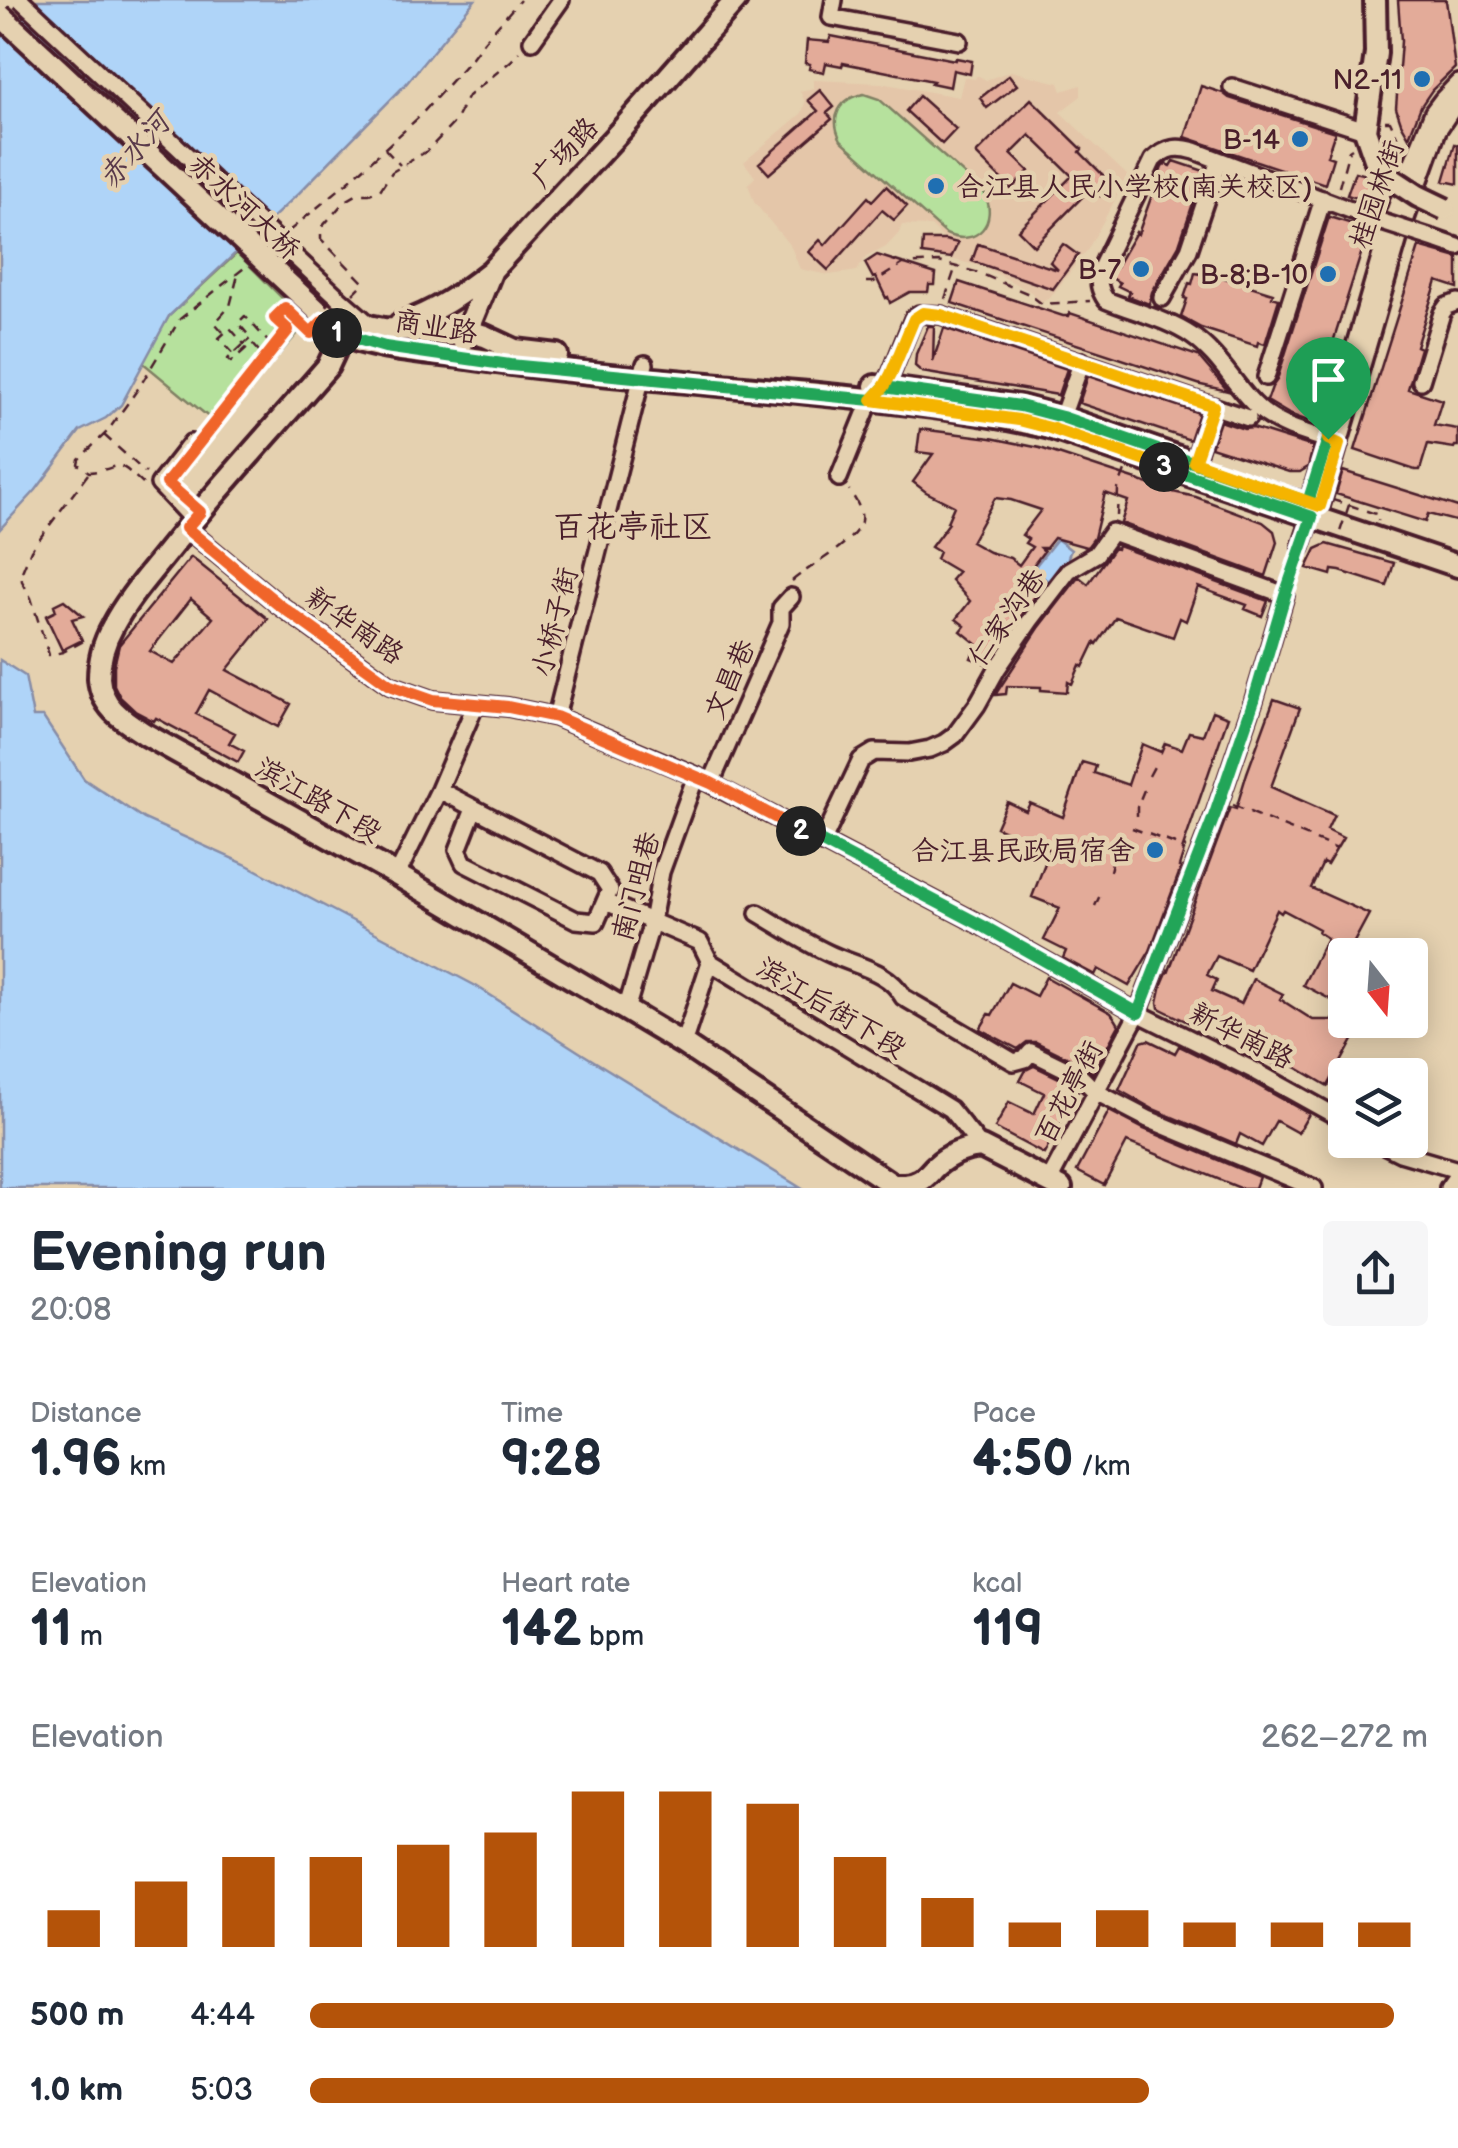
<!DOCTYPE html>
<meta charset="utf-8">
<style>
body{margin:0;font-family:"Balsamiq Sans","LXGW WenKai TC",sans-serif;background:#f6f6f7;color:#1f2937;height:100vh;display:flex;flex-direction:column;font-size:38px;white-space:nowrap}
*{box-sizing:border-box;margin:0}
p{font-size:32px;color:#747a83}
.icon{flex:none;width:55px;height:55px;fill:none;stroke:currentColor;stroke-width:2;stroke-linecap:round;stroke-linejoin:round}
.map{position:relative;height:1188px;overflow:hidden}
.panel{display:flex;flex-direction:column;background:#fff;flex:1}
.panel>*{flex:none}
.needle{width:65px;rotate:163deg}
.tools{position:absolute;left:1328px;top:938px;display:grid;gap:20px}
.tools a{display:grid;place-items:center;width:100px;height:100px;border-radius:10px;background:#fff;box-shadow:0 5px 25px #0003;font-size:50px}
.pin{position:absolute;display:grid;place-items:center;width:85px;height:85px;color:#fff;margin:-102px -42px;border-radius:50% 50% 50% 0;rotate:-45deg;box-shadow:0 0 10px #0007}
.pin .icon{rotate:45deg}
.km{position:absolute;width:50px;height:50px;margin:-25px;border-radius:50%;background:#222;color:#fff;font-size:28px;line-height:50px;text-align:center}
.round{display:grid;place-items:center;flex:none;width:105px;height:105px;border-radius:10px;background:#f6f6f7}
.overview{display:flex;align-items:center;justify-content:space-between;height:170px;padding:0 30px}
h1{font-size:55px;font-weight:800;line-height:75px}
.stats{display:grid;grid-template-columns:repeat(3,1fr);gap:15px;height:170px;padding:10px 30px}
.stats div{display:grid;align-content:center}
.stats b{font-size:50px;font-weight:800}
.stats small{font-size:28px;font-weight:400}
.stats p{font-size:28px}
.chart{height:280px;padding:20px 30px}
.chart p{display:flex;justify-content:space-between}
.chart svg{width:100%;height:180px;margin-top:10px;stroke:#b45309;stroke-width:6}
ul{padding:0 30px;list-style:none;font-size:32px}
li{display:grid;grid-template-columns:160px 120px 1fr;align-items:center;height:75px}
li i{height:25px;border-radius:12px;background:#b45309}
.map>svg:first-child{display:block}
.built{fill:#e4c6a9}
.green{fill:#b6e19d;stroke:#808064;stroke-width:2.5}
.water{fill:#afd4f8;stroke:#878ca6;stroke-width:2.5}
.building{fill:#e3ab99;stroke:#4a1f2b;stroke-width:2.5;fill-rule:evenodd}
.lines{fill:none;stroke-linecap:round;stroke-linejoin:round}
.minor-casing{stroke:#4a1f2b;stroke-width:22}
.major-casing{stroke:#4a1f2b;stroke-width:28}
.path{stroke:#4a1f2b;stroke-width:2.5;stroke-dasharray:10 8;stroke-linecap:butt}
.minor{stroke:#e5d1b0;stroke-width:15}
.major{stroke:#e5d1b0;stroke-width:20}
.minor-bridge-casing{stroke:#4a1f2b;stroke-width:22;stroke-linecap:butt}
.major-bridge-casing{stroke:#4a1f2b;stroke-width:28;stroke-linecap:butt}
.path-bridge{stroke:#4a1f2b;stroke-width:2.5;stroke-dasharray:10 8;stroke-linecap:butt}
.minor-bridge{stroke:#e5d1b0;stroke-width:15}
.major-bridge{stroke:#e5d1b0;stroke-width:20}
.split-1-casing{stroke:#fff;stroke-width:20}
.split-2-casing{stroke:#fff;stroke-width:20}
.split-3-casing{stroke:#fff;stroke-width:20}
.split-4-casing{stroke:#fff;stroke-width:20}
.split-1{stroke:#22a559;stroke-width:12}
.split-2{stroke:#f0652b;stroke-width:12}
.split-3{stroke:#22a559;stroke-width:12}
.split-4{stroke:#f5b400;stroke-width:12}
.poi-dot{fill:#1f6fb2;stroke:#e5d1b0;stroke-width:4}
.labels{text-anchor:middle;stroke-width:9;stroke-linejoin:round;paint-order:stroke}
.poi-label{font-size:28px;fill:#4a1f2b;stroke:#e5d1b0;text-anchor:end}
.street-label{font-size:28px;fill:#4a1f2b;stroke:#e5d1b0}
.water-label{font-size:30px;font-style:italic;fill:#593a4a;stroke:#e5d1b0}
.quarter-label{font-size:32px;fill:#4a1f2b;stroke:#e5d1b0}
</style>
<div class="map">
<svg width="1458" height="1188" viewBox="0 0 1458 1188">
<rect width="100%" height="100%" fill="#e5d1b0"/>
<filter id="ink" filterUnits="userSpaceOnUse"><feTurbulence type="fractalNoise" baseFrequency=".01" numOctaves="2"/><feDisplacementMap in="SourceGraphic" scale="20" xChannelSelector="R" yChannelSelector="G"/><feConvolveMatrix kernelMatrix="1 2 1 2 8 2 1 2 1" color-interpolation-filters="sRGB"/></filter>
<g filter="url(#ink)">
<path class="built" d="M1011,71L1059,83L1062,91L1081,85V96L1060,112L1128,176L1088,249L1050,298L1040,302L1031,292L1001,276L983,267L943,257L945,240L931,226L902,225L899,233L886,247L866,257L857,271L829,275L800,269L791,247L754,202L748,184L755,177L744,162L802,113L805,102L800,91L814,88V80L880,83L959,97L964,77L975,79L976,76H979L986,80Z"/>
<path class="green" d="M864,94L879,99L984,192C999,222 977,248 946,234L841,140C829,118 839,98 864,94Z
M237,253L307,323L217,424L142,362L169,316Z"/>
<path class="water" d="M37,0H475L406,84L299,193L169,316L121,405L106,418L80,431L36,490L0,529V38Z
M1057,539L1071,550L1068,557L1069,559L1050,583L1033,569Z
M0,660L25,676L33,717H43L84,779L144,819L245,864L476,986L581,1053L801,1188H0Z"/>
<path class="building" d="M1398,0H1446L1455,68L1432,90L1421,106L1409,137L1401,123L1396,108L1401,41Z
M831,36L955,60L956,58L972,61L970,74L953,70L950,87L931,83L933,81L843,63L842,66L826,63L824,72L809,69L810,64L805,63L807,40L829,42Z
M1009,75L1017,85L987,108L980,98Z
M1201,86L1223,93L1229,98L1335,132L1327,156L1333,158L1325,184L1185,137Z
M820,90L834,107L827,113L832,119L769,174L759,163L818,111L808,100Z
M919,96L956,129L942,144L906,111Z
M1031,99L1082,149L1080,152L1112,184L1100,196L1091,188L1034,246L1018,230L1072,176L1030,135L1011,154L1029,171L1011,189L976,154Z
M1455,144L1458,145V184L1444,181Z
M1174,161L1204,171L1179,245L1152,292L1149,304L1128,296L1130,292L1118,286L1120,283L1110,277L1136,232L1138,234L1162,167L1166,164L1171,166Z
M1355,172L1367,175L1383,194L1380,205L1347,195Z
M886,186L907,206L894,220L882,210L828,270L809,252L820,240L825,245L868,197L872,201Z
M1329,217L1369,229L1308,421L1289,414L1267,401L1272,387L1277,380Z
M923,240H945L958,243L951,258L922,254Z
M978,244L1058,270L1050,262L1063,244L1078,255L1053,289L972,261Z
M1419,247L1458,258V288L1437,281L1416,346L1420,348L1408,389L1442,400L1434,425L1458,429V446H1455L1454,448L1428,444L1420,470H1415L1355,450Z
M877,255L936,274L935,285H929L928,292H910L890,303L888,297L886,298L876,277L873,278L865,263Z
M1202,271L1273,293L1272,297L1279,299L1265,344L1258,342L1257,346L1201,328L1181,317L1187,299L1184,298L1189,283L1192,284L1195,273L1201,274Z
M959,282L1063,316H1069L1070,313L1198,356L1228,391L1201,385L952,303Z
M928,326H934L933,361L944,328L1067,369L1058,395L922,372L915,366L916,354Z
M1088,376L1199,413L1190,440L1079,403Z
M1220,421L1244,429L1253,428L1313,447L1308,467L1300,472H1289L1211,447Z
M920,429L991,438L1040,448L1173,492L1196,497L1263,522L1274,531L1277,542L1266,576L1121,523L1128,501L1105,493L1094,538L1088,546L1086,547L1054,538L1046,548H1041L1044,551L1028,572L1044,584L987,664L971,658L977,644L961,631L965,626L956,619L970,601L951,580L958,572L936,559L939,552L931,547L949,523L947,522L954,506L926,492L913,482L933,454L917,452ZM995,498L1011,500L1041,510L1022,535L1028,539L1025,543L1032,547L1019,565L1010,558L989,552L971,542Z
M1343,471L1458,507V519L1455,521L1428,514L1425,522L1336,494Z
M1327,544L1394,563L1387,586L1340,571L1332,570L1331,575L1307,568L1316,549Z
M1118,546L1268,601L1262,616L1245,609L1247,605L1198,587L1186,621L1180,618L1173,637L1116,617L1097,644L1095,642L1083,667L1080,665L1072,684L1068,682L1067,692L1041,690V687L1007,686L1006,694L995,695L1039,628L1077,579L1079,577L1088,584L1114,548L1117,549Z
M191,557L268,619L227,670L291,704L278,727L209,690L196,714L235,733L229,743L244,751L238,762L156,718L154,721L135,711L120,697L114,685V666L119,645ZM191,599L213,618L174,664L150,651Z
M64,600L83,616L72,619L82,640L62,650L46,616L56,611L54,605Z
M1274,699L1300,708L1271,787L1334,815L1327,830L1343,838L1327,865L1323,863L1311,888L1369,914L1347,955H1345L1344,962L1345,1020H1364L1328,1086L1292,1065L1288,1071L1260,1057L1263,1051L1198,1021L1196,1026L1159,1008L1158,1002L1162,984L1168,970L1169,971L1230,807L1236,809L1247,773ZM1277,910L1281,913L1283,910L1319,929L1318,932L1327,938L1303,985L1341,1005L1332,1020H1313L1280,999L1283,994L1253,979L1241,1004L1212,991L1217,980L1207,975L1217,956L1249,970Z
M1212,711L1228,717L1182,850L1184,851L1179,867L1181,868L1150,951L1129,986L1098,969L1095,975L1063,958L1066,951L1044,940L1060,908L1032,897L1050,850L996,827L1007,802L1026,811L1030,803L1063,817L1082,762L1096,766L1094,773L1128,785L1142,744L1161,752L1165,743L1182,749L1189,732L1203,735Z
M1046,977L1111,1013L1116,1020L1119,1025L1093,1073L1085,1066L1036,1042H1027L1018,1049L980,1029L989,1014L992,1015L1010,983L1036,996Z
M1148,1040L1175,1053L1179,1046L1250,1081L1309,1114L1298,1133L1276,1121L1262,1146L1240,1134L1236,1144L1153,1109L1119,1090L1141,1042Z
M1034,1066L1073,1085L1078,1090L1044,1154L995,1128L1009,1102L1034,1114L1044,1093L1020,1081L1026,1070Z
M1109,1111L1144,1129L1259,1177L1255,1188H1240L1127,1142L1104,1185L1077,1171Z"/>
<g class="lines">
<g class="minor-casing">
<path id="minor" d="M834,0L831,17L959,41
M532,41L561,0
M1232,87L1365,130
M1435,239L1458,247
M339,298L370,325
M1162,298L1189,250L1219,160
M1266,377L1323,199
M1421,381L1442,313L1447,306L1458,302
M1062,417L1082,361
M191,443L159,484L193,520
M1339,444C1316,435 1288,430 1267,415C1239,396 1224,358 1192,336C1167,319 1135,312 1106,300C1099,290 1098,282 1100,270L1153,160C1167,147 1177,146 1195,151L1382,222
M1194,463L1213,407
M839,478L871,399L884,387L891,374L913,319L919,314L941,315L1248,418
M1309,502L1387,234L1412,164L1433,112L1442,100L1458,83
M1321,506L1399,238L1438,130L1458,100
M186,528L278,604L390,685L433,700L508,707L556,717L696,776L983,926L1138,1013L1255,1071L1345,1121
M1301,547L1311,517
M556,717L645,364
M711,783L781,623V608L791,597
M439,790L599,873L610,890L596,922L576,920L464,863L458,850L474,809
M822,843L861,760L874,752L909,753L930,749L944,743L955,735L977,705L997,669L1030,621L1069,570L1096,554L1112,532L1285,595L1254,700L1215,814L1138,1013L1049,1181
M397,875L439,790L475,706
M606,902L700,942L710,962L950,1109L981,1147
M758,913C782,927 804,942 828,953C855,966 889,970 903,997L1014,1062L1025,1059L1031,1052L1080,1076L1096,1092L1148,1119L1314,1188
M626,1010L652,922L661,872L696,776
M683,1044L710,962
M1374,1140L1400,1153L1458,1170
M1448,1188L1458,1174"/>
</g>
<g class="major-casing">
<path id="major" d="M1375,0L1376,53L1365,130L1375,159L1389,177
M337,320L384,329L467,331L485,336L515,350L557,355
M400,324C435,312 462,294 491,271
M327,326C352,348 426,353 460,357C575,374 692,382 808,393C889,401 971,409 1050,428L1458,566
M333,331L335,351L328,366C274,428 218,488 167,552C148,576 127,599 113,626C104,642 99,660 99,678C101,707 123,720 145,734L397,875L626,1010L683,1044L893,1185C901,1185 909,1186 917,1182C926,1179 929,1172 936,1166C948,1155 965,1148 981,1147L1061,1188
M463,341L492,270L625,126L736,0
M875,386L1020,406L1062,417L1181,458"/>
</g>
<path class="path" d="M1385,121H1390L1403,150
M385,149L400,165
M1339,187L1349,150L1352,148
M289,231L348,182L418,118L470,60L484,41L520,0
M866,282H874L903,264L939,262L979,273L1029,294L1042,304L1090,301
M353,294L364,283L321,239V228L344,202L358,194H369L380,190L392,172L427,151L454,123L468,96L511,61L519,52
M945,299L955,269
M223,332L215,323L230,306L238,275
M243,345L228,359L231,362L252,343L265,358
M233,353L219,338L230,328L244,344L251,338L238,323L245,316L273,347
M104,435L146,473
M203,438L288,331L275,317L285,308L311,333
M88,474L31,550L21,574L22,581L31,598L49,655L63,652L89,638
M1258,481L1259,477L1296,489
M143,484C112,455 124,469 89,472L78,464L79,459L107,432L140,386L180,319L244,268
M1349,505L1379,515L1378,521
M1117,516L1118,489L1125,471
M1290,579L1296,563
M792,581C809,566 857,542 861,521C863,510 855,499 849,490
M1149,776L1156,763
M1233,805L1337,849
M1137,816V807L1144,790
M1132,828L1186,848
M1110,871L1112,863
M1095,906L1101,893"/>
<use href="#minor" class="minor"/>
<use href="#major" class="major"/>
<g class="minor-bridge-casing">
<path id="minor-bridge" d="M21,0L339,298
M1382,222L1435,239"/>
</g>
<g class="major-bridge-casing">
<path id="major-bridge" d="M0,15L321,314
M1389,177L1418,196L1445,209"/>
</g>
<path class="path-bridge" d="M1297,489L1349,505L1338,538"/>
<use href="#minor-bridge" class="minor-bridge"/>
<use href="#major-bridge" class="major-bridge"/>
</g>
</g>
<g class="lines" filter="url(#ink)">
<g class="split-1-casing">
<path id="split-1" d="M337,333L385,347L510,365L872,400L884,387L1020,406L1062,417L1308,502L1328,439"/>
</g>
<g class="split-2-casing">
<path id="split-2" d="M337,333L329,328L324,320L311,333L285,308L275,318L288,330L167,483L200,512L186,528L278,604L390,685L433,700L508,707L556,717L711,783L801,831"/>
</g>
<g class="split-3-casing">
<path id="split-3" d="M801,831L983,926L1138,1013L1215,814L1254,700L1285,595L1312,517L1164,467"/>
</g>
<g class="split-4-casing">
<path id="split-4" d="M1164,467L1050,428L1019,420L872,400L884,387L891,374L914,319L923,313L941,315L1213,406L1194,462L1320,506L1339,444L1328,439"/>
</g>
<use href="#split-1" class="split-1"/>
<use href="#split-2" class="split-2"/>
<use href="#split-3" class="split-3"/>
<use href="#split-4" class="split-4"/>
</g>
<g class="poi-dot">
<circle cx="1422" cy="79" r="10"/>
<circle cx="1300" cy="139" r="10"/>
<circle cx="936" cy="186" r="10"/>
<circle cx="1141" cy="269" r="10"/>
<circle cx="1328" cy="274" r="10"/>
<circle cx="1155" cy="850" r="10"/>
</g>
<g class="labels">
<g class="poi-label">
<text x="1402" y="89">N2-11</text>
<text x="1280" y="149">B-14</text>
<text x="956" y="196" text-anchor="start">合江县人民小学校(南关校区)</text>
<text x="1121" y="279">B-7</text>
<text x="1308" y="284">B-8;B-10</text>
<text x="1135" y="860">合江县民政局宿舍</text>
</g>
<g class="street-label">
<text transform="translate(564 152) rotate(-47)" y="10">广场路</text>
<text transform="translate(1376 194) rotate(-71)" y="10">桂园林街</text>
<text transform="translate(245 206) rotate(43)" y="10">赤水河大桥</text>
<text transform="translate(436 326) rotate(9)" y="10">商业路</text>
<text transform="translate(1006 617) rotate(-55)" y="10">仁家沟巷</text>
<text transform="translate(554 622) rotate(-76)" y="10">小桥子街</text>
<text transform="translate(355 625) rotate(35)" y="10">新华南路</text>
<text transform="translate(729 679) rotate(-66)" y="10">文昌巷</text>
<text transform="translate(319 799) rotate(30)" y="10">滨江路下段</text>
<text transform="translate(635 886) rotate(-75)" y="10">南门咀巷</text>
<text transform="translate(832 1007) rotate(31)" y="10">滨江后街下段</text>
<text transform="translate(1242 1035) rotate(27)" y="10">新华南路</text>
<text transform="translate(1068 1092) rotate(-62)" y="10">百花亭街</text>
</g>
<g class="water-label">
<text transform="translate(134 150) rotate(-48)" y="10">赤水河</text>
</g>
<g class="quarter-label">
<text x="633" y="537">百花亭社区</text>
</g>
</g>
</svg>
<div class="tools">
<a><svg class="needle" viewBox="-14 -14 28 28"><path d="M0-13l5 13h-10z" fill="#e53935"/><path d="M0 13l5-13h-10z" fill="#747a83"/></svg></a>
<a><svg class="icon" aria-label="layers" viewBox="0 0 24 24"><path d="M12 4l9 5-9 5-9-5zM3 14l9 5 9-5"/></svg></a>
</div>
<div class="pin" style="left:1328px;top:439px;background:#1e9e55"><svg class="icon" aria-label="arrive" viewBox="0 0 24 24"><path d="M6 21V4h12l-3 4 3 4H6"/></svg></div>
<b class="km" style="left:337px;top:333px">1</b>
<b class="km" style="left:801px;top:831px">2</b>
<b class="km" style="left:1164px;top:467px">3</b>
</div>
<section class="panel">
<div class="overview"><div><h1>Evening run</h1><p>20:08</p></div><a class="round"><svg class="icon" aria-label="share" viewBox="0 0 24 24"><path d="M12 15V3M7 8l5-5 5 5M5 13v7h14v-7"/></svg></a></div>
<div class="stats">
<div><p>Distance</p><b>1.96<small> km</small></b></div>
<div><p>Time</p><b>9:28</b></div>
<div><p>Pace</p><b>4:50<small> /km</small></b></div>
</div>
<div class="stats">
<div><p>Elevation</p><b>11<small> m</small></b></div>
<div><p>Heart rate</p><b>142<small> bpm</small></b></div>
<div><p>kcal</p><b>119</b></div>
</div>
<div class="chart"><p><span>Elevation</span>262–272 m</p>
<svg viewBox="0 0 160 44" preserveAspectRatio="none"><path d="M5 44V35M15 44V28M25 44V22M35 44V22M45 44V19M55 44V16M65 44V6M75 44V6M85 44V9M95 44V22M105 44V32M115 44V38M125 44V35M135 44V38M145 44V38M155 44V38"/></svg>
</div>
<ul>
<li><b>500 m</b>4:44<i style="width:97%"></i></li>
<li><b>1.0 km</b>5:03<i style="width:75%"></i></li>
</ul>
</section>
